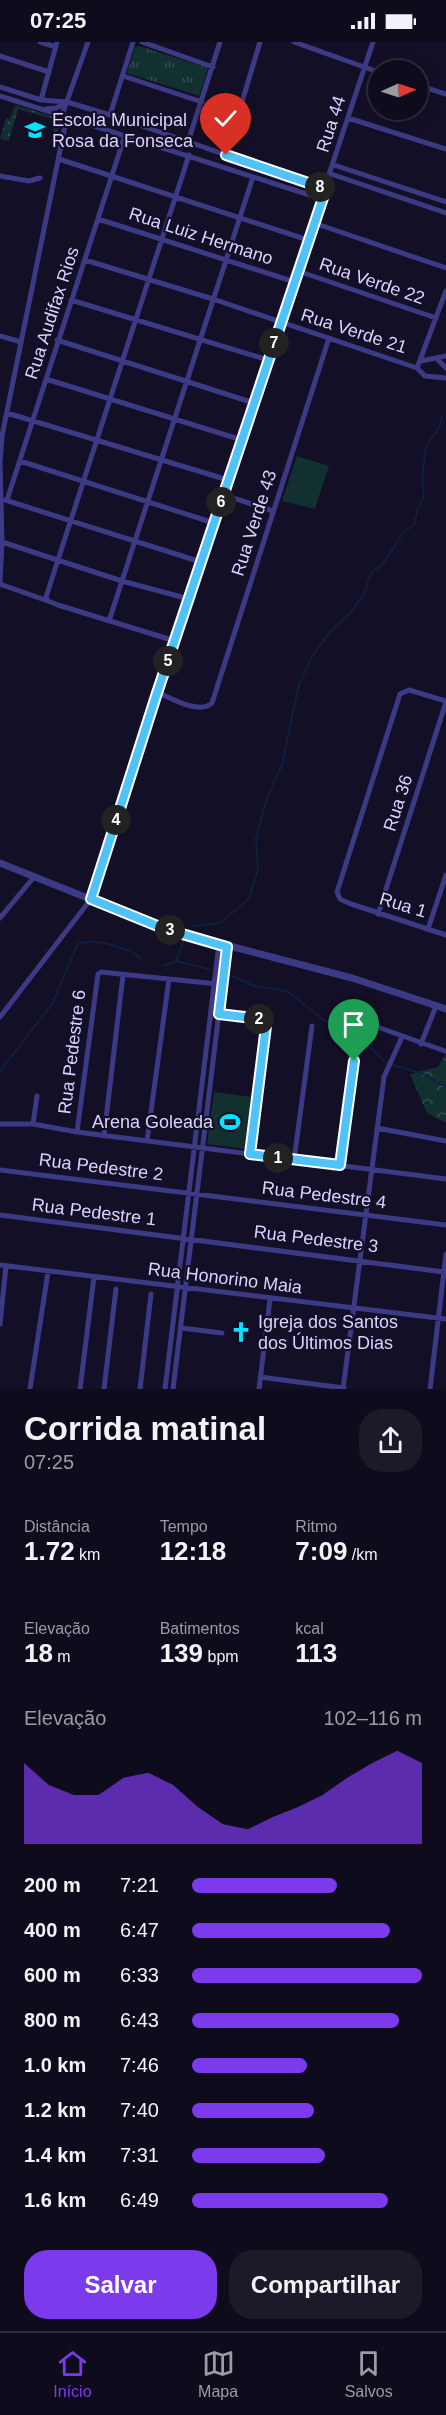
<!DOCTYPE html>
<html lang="pt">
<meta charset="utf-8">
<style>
body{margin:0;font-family:Arial,sans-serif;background:#1c1929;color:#f1f3f6;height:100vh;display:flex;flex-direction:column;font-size:22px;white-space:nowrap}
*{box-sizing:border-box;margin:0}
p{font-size:20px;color:#9b9ba3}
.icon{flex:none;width:33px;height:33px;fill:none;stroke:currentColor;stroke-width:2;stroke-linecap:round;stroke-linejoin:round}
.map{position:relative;height:1347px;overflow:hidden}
.details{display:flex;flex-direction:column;background:#0e0b1c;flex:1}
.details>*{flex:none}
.needle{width:39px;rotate:87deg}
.buttons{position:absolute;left:368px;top:18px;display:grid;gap:12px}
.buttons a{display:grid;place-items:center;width:60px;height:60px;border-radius:50%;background:#0e0b1c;box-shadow:0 3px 15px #0003,0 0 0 2px #2e2b3b;font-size:30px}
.pin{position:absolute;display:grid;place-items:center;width:51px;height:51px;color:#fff;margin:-62px -26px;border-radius:50% 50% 50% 0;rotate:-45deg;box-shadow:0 0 6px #0007}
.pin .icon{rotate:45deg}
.km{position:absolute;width:30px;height:30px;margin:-15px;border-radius:50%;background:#222;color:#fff;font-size:16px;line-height:30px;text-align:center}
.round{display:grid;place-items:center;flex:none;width:63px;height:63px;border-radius:24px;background:#1c1929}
.summary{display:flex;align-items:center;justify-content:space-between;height:102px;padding:0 24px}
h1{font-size:33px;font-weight:700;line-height:45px}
.metrics{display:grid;grid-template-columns:repeat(3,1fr);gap:9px;height:102px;padding:6px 24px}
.metrics div{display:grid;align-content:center}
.metrics b{font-size:26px;font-weight:700}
.metrics small{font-size:16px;font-weight:400}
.metrics p{font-size:16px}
.chart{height:168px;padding:12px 24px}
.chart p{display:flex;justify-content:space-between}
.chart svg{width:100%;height:108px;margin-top:6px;fill:#7c3aed;opacity:.7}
.cta{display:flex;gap:12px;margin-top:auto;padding:12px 24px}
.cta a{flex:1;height:69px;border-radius:24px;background:#7c3aed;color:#fff;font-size:24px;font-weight:700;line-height:69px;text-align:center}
.cta a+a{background:#1c1929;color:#f1f3f6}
ul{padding:0 24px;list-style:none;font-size:20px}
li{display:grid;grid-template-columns:96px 72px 1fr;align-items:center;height:45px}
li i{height:15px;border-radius:8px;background:#7c3aed}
.status{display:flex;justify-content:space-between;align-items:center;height:42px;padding:0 30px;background:#0e0b1c;direction:ltr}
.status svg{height:16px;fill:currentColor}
.tab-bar{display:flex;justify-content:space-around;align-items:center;height:84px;border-top:2px solid #2e2b3b;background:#0e0b1c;font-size:16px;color:#9b9ba3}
.tab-bar a{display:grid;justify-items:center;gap:3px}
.tab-bar .on{color:#7c3aed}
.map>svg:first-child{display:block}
.grass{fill:url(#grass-dots)}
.forest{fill:url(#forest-crowns)}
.park{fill:url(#park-tufts)}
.pitch{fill:#12302f}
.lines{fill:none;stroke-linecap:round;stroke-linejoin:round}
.stream{stroke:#0c2248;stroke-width:1.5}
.minor{stroke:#3d3a85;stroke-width:5}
.tertiary{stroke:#3d3a85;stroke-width:7}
.route-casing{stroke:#fff;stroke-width:12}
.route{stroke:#4fc3f7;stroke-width:8}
.labels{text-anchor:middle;stroke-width:4.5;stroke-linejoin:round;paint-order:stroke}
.poi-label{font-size:18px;fill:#d9d4ff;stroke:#130f26;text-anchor:start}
.street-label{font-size:18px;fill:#d9d4ff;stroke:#130f26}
</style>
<div class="status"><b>07:25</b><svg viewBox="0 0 49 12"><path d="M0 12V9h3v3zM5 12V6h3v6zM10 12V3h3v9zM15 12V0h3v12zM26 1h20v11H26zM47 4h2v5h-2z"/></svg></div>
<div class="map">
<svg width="446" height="1347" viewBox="0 0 446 1347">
<defs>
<pattern id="grass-dots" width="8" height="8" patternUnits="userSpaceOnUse" patternTransform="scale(1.5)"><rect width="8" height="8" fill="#12302f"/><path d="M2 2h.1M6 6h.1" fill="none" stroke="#344d4e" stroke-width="1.8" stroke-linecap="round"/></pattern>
<pattern id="forest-crowns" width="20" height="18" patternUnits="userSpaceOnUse" patternTransform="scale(1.5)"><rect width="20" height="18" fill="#12302f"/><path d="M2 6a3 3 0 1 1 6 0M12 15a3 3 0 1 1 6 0" fill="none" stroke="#344d4e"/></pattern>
<pattern id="park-tufts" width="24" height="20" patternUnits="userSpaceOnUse" patternTransform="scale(1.5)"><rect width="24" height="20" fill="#12302f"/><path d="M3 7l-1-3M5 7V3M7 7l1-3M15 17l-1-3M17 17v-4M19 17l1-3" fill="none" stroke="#344d4e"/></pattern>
</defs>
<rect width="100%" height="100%" fill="#130f26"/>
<path class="grass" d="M16,63L60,77L56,100L51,98L56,78L18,67L9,99L0,97L6,76L9,77Z"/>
<path class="forest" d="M446,1012V1081L427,1071L410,1032L438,1025Z"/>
<path class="park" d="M139,4L208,26L199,54L127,31L135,5Z"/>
<path class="pitch" d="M297,414L329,424L315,467L282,459Z
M214,1050L253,1055L247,1107L207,1102Z"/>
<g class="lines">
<path class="stream" d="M193,884L220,881L249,857L258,827L256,796L267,756L282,723L299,642L313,613L329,591L351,570L364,552L371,531L384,521L402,492L415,481L417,469L424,453L422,438L426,404L440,384L442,374
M176,919L212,928
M163,924L176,919L184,898
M233,934L254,944L287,949L324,978L362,999L387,1021
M392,1023L421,1031L446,1045
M0,1029L52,962L78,902C95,895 129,906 142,917"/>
<path class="minor" d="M40,0L56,5
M142,0L213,25
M294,0L378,30
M0,14L49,30
M123,34L202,60
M417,43L446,52
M0,45L41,58L67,60L110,73L326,147
M0,54L322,157
M41,58L57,0
M46,67L56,66L66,61
M62,73L88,0
M110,73L133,0
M348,76L446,107
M188,100L220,0
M226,113L260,0
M59,117L308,198
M334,123L446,160
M331,132L446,171
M0,134L29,139L40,136
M98,177L295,240
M314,181L446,226
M85,218L213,257L417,326L425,334L446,336
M298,229L436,276
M71,258L268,318
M0,294L21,300
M57,298L254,361
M436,316L446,326
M421,319L446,314
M417,326L446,249
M46,337L242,398
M7,371L228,438
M20,419L214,481
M224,453L273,469
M5,458L201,520
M7,458L125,93
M2,500L122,539L189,557
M0,540L2,500L0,421L2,394L67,74
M0,542L48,559
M109,579L253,135
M175,599L58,563L48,559L46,555L189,113
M157,650C171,656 199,673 212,661L329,296
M446,659L409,648L400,652L337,850L340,857L351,862L446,893
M378,872L446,660
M0,876L34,835
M428,887L446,833
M219,972L261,977L266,984L250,1112
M0,975L91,857L157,650L373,0
M369,982L445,1009
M421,1002L436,964
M0,1082H33L77,1090L446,1137
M33,1082L37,1054
M377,1086L446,1099
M77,1090L98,932L101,930L217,942
M104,1094L123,933
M147,1099L169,937
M294,1118L312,984
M340,1123L354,1019
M0,1128L446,1183
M0,1173L444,1230
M0,1223L446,1277
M0,1282L6,1224
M181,1286L222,1291
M260,1335L344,1346
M30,1347L48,1230
M80,1347L94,1235
M104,1347L116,1247
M140,1347L151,1252
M165,1347L219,902
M173,1347L227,905
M259,1347L270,1257
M343,1347L384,1035L402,995
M430,1347L446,1212"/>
<path class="tertiary" d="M0,821L165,887L352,936L446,967"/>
</g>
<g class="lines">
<g class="route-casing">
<path id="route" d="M226,113L326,147L157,651L91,857L165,887L227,905L219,972L261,977L266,984L250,1112L340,1123L354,1019"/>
</g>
<use href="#route" class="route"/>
</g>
<defs>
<g id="school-bare" transform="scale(1.62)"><path d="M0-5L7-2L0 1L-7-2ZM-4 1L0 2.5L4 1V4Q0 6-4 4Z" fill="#00e5ff" stroke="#130f26" stroke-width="2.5" paint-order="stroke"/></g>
<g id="stadium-bare" transform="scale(1.62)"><path d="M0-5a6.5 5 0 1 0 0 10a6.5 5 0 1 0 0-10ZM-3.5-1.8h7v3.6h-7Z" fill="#00e5ff" stroke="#130f26" stroke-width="2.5" paint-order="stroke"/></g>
<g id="church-bare" transform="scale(1.62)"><path d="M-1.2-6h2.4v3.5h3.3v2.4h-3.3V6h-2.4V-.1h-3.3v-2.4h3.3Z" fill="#00e5ff" stroke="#130f26" stroke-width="2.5" paint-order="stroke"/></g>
</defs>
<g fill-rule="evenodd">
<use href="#school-bare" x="35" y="88"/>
<use href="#stadium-bare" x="230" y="1080"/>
<use href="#church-bare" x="241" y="1290"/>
</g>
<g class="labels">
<g class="poi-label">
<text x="52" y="84">Escola Municipal<tspan x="52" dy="21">Rosa da Fonseca</tspan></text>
<text x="213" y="1086" text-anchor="end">Arena Goleada</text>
<text x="258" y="1286">Igreja dos Santos<tspan x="258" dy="21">dos Últimos Dias</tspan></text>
</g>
<g class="street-label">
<text transform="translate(331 82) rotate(-72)" y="6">Rua 44</text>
<text transform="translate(201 194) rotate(18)" y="6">Rua Luiz Hermano</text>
<text transform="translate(372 239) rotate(19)" y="6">Rua Verde 22</text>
<text transform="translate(52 271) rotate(-72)" y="6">Rua Audifax Rios</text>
<text transform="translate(354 289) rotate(18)" y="6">Rua Verde 21</text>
<text transform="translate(254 481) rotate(-72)" y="6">Rua Verde 43</text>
<text transform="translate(398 761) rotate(-72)" y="6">Rua 36</text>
<text transform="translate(403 863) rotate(17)" y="6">Rua 1</text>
<text transform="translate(72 1010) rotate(-83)" y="6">Rua Pedestre 6</text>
<text transform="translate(101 1125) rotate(7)" y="6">Rua Pedestre 2</text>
<text transform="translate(324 1153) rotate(7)" y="6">Rua Pedestre 4</text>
<text transform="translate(94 1170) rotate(7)" y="6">Rua Pedestre 1</text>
<text transform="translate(316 1197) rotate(7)" y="6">Rua Pedestre 3</text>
<text transform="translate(225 1236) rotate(7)" y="6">Rua Honorino Maia</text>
</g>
</g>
</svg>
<div class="buttons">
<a><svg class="needle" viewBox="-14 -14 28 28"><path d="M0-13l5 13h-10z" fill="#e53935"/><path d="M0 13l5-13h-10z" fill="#9b9ba3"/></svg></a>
</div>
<div class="pin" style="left:354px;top:1019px;background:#1e9e55"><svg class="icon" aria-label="arrive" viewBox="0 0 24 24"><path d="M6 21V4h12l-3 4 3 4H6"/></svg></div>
<div class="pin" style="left:226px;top:113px;background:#d93025"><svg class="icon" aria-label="check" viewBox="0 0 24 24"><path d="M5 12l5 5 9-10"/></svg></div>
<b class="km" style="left:278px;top:1116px">1</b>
<b class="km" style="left:259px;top:977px">2</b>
<b class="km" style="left:170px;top:888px">3</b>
<b class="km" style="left:116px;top:778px">4</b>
<b class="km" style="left:168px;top:619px">5</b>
<b class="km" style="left:221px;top:460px">6</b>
<b class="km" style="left:274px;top:301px">7</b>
<b class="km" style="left:320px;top:145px">8</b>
</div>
<section class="details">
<div class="summary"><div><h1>Corrida matinal</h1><p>07:25</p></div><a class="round"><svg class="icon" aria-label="share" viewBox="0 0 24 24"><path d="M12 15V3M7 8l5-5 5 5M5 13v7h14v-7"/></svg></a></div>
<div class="metrics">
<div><p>Distância</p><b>1.72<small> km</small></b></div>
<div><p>Tempo</p><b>12:18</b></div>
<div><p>Ritmo</p><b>7:09<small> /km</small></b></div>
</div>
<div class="metrics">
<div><p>Elevação</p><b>18<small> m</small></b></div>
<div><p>Batimentos</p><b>139<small> bpm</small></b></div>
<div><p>kcal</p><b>113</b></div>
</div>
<div class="chart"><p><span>Elevação</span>102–116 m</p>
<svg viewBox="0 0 160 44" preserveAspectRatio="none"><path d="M0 44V11L10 20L20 24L30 24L40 17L50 15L60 20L70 29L80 36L90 38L100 33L110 29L120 24L130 17L140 11L150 6L160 11V44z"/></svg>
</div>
<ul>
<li><b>200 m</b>7:21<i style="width:63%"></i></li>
<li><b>400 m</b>6:47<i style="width:86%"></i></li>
<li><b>600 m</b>6:33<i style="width:100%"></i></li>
<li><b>800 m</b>6:43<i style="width:90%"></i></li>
<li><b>1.0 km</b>7:46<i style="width:50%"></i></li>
<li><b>1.2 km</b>7:40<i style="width:53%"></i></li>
<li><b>1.4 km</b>7:31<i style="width:58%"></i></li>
<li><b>1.6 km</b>6:49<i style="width:85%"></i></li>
</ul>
<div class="cta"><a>Salvar</a><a>Compartilhar</a></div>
</section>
<nav class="tab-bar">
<a class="on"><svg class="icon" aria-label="home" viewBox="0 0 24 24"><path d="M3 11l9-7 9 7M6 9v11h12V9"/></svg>Início</a>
<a><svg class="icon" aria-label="map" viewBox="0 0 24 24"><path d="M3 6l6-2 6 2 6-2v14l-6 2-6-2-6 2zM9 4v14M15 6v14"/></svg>Mapa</a>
<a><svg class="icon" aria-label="saved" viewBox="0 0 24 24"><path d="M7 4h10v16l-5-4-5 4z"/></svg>Salvos</a>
</nav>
